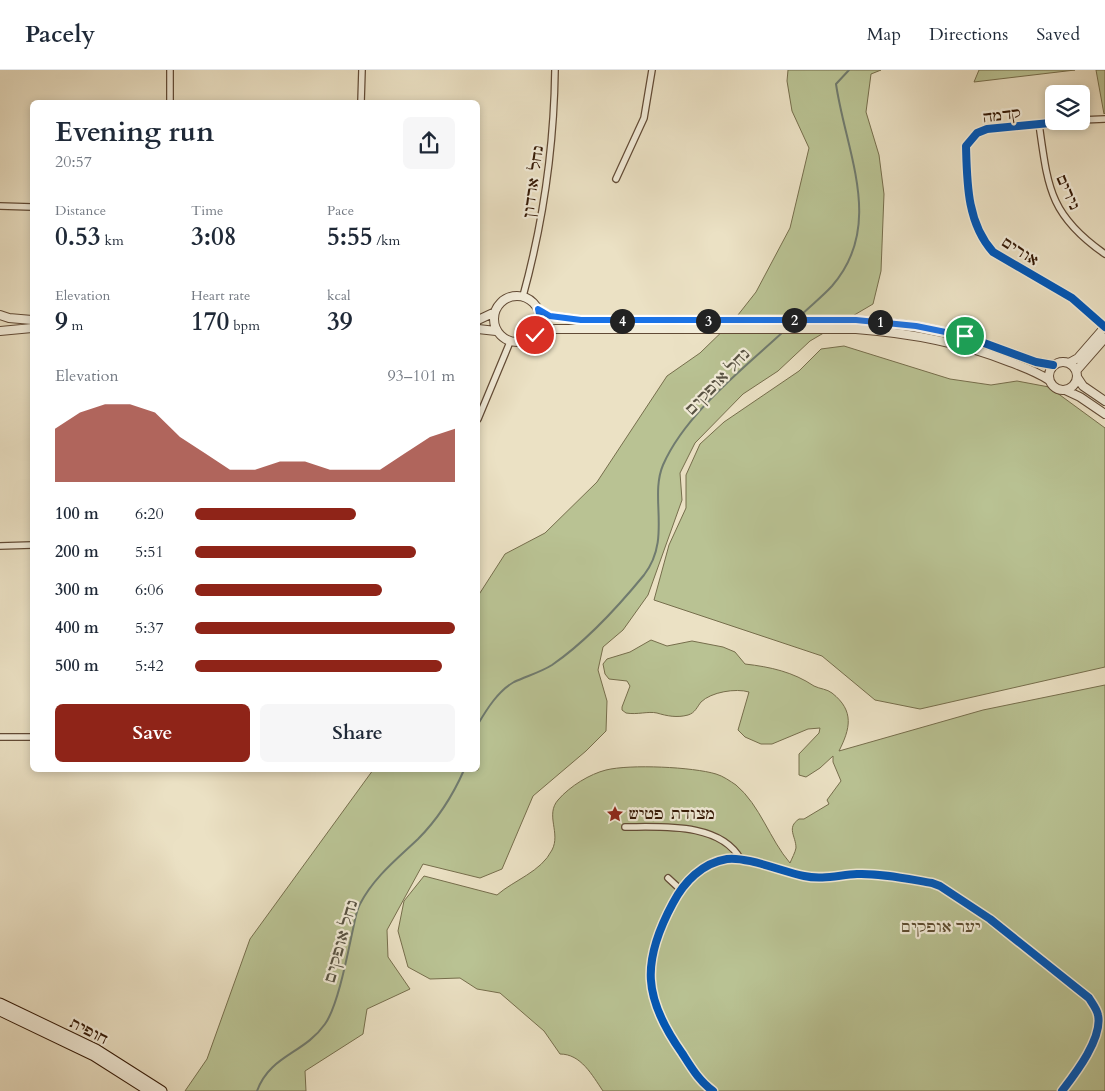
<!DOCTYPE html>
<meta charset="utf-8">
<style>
body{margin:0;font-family:Cardo,"Frank Ruhl Libre",serif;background:#f6f6f7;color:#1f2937;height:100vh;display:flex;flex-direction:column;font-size:19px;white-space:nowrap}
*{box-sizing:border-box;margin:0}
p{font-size:16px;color:#747a83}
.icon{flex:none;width:28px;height:28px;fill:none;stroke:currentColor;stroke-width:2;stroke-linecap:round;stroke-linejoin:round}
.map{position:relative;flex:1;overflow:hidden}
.panel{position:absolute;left:30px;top:30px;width:450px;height:672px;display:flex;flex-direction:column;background:#fff;border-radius:8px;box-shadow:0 2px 8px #0003}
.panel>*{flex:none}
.tools{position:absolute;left:1045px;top:15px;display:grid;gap:10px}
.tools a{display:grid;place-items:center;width:45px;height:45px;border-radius:8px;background:#fff;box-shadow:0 2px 8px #0003;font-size:25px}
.pin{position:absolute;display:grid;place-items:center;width:42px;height:42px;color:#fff;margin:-21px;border:2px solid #fff;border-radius:50%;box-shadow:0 1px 5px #0007}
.km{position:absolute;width:25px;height:25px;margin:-12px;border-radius:50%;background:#222;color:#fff;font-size:14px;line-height:25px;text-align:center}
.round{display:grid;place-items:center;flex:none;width:52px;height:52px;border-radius:8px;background:#f6f6f7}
.head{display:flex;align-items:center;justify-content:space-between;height:85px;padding:0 25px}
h1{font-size:28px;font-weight:700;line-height:38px}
.metrics{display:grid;grid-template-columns:repeat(3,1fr);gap:8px;height:85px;padding:5px 25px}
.metrics div{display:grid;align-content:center}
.metrics b{font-size:25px;font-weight:700}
.metrics small{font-size:14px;font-weight:400}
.metrics p{font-size:14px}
.chart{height:140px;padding:10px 25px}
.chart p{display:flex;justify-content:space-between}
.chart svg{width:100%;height:90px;margin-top:5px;fill:#8f2418;opacity:.7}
.button{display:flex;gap:10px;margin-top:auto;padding:10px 25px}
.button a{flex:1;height:58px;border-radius:8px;background:#8f2418;color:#fff;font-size:20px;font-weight:700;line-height:58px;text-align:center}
.button a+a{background:#f6f6f7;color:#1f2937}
ul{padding:0 25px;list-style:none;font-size:16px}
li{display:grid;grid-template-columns:80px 60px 1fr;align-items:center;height:38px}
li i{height:12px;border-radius:6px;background:#8f2418}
header{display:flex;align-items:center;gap:30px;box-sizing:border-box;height:70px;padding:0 25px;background:#fff;border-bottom:1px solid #e0e1e3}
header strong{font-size:24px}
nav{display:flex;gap:28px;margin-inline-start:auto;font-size:18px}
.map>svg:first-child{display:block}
.green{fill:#b9c293;stroke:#766e4c}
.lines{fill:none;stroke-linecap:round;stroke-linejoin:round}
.stream{stroke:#707b6f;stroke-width:2}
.minor-casing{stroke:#624b36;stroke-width:8}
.tertiary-casing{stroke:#624b36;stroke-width:10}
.secondary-casing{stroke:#341906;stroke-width:11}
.minor{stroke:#f2ecd9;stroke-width:5.5}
.tertiary{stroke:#f2ecd9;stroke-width:8}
.secondary{stroke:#f2ecd9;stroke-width:9}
.cycleway-casing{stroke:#f2ecd9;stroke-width:11}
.cycleway{stroke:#0057b8;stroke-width:8}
.route-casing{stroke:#fff;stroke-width:10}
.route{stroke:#1a73e8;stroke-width:6}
.labels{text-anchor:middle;stroke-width:4.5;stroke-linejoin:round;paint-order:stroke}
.street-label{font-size:15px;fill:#341906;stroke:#f2ecd9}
.poi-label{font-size:15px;fill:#341906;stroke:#f2ecd9;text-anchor:start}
.park-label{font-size:15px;font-style:italic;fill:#5c4c30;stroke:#f2ecd9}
.water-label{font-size:16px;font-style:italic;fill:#575243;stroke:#f2ecd9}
</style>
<header>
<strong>Pacely</strong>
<nav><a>Map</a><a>Directions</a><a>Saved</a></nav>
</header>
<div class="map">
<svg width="1105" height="1021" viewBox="0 0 1105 1021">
<rect width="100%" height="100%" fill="#ebe1c4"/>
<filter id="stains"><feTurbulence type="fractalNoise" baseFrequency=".004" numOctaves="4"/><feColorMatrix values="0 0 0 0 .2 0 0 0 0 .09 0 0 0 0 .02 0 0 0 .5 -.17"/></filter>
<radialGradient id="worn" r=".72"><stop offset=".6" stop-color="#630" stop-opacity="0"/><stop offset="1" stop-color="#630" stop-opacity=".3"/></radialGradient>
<path class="green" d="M788,0H881L871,4L866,42L879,85L884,124L881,201L873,234L810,271L778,301L743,324L695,373L680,403L682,430L648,525L623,560L603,577L598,600L607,631L606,661L586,681L533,726L502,799L480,808L423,794L387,860L388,887L410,919L367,939L363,964L305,1001L306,1021H185L207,989L250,869L373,700H478V526L505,484L545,463L597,412L667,306L700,283L734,250L756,222L790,158L809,78L792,41L787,11Z
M979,0H1075L974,12Z
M1096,0H1105V43L1104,44Z
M844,276L950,309L991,315L1017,311L1049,317L1105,358V597L920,639L875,630L822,586L654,530L669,475L686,438V405L700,374L724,352L799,301L821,279Z
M651,570L667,576L692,571L723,577L735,582L745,594C771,597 793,602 814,616C820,619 827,619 832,623C855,641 850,659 839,681L983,640L1105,615V1021H603C592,1005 581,984 560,984L544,961L500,923L477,919L460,908L430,909L408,897L398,861L404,831L424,806L497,825C514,810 541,802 552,780C561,763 545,745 558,730C570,716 590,704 606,700C630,694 693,697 716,704C723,706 730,711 736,715C760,735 770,770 790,793C792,788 795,783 796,778C796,766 786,758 799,749H804L829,734L827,730L841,711L833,692V686L820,698L806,707L799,705V684L819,663L820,658L808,659L772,674H761L745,667L738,660L749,622C736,618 711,622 701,632C697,637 695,643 688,645C677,648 667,646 657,643C648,641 637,645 626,643L622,640V637L630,616L627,611L609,609L605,604L603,594L607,589L630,582Z"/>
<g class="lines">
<path class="stream" d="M798,248C809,237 822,227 832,216C885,155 846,83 836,14L849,0
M478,654C487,639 498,621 514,612C527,606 541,602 552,595C587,571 617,538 644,505C672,469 649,428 663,395C685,344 744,298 784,261
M257,1021C270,985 304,984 325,954C338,936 348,882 353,859C355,851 356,841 360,834C374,807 397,789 418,769C437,750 453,725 464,700"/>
<g class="minor-casing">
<path id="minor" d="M170,32V0
M361,32L362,0
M1081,50L1105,49
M1071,51L987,59L977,63L966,76C967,113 967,153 993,182L1072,228L1105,257
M1039,54C1048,117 1049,145 1105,184
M616,109L644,48L652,0
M0,136L32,137
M523,226C543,153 554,76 555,0
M478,349L510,272
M0,476L32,475
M0,667H32
M625,757C661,757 721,752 741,790
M668,808L681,820
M713,1021C699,1011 691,997 682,983C643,928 641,892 673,833C684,812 702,793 727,789C745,786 784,802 804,806C822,810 839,805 857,804C881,803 908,809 932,813L940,816L990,849L1089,928C1092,933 1097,939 1098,945C1103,968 1075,1004 1062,1021"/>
</g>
<g class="tertiary-casing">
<path id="tertiary" d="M494 249a23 23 0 1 1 46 0a23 23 0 1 1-46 0Z
M538,239L550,246L581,250H856L890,253L916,256L965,266L1036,292L1053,295
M0,245L9,248L32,250
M478,250L495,242
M478,259L496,261
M0,261L32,258
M535,265L546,260L556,259H856C910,263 960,272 1010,292C1023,297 1037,302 1049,310
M1049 306a14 14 0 1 1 28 0a14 14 0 1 1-28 0Z
M1069,293L1078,288L1105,257
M1076,301L1105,268
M1077,307L1083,316L1105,331
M1065,320L1080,327L1105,344"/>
</g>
<g class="secondary-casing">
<path id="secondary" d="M0,933L96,979L162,1021
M0,941L94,986L149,1021"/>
</g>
<use href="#minor" class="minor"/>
<use href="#tertiary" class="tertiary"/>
<use href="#secondary" class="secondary"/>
<g class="cycleway-casing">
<path id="cycleway" d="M1071,51L987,59L977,63L966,76C967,113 967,153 993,182L1072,228L1105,257
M538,239L550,246L581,250H856L890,253L916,256L965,266L1036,292L1053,295
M713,1021C699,1011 691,997 682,983C643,928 641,892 673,833C684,812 702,793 727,789C745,786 784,802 804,806C822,810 839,805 857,804C881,803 908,809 932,813L940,816L990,849L1089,928C1092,933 1097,939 1098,945C1103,968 1075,1004 1062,1021"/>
</g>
<use href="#cycleway" class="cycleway"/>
</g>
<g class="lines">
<g class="route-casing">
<path id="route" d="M535,265L541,252L538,239L550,246L581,250H856L916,256L965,266"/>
</g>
<use href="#route" class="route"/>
</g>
<defs>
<g id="sight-bare" transform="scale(1.35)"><path d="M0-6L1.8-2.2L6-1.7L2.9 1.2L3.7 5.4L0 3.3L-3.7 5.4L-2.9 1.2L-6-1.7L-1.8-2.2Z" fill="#8f2418" stroke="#f2ecd9" stroke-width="2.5" paint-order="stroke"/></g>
</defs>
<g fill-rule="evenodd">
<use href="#sight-bare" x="615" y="744"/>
</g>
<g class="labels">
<g class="street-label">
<text transform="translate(1002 45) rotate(-8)" y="5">קדמה</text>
<text transform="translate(533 112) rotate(-82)" y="5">נחל ארדון</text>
<text transform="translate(1068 122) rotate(66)" y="5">נירים</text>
<text transform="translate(1020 181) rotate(32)" y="5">אורים</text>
<text transform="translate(89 961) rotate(27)" y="5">חופית</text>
</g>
<g class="poi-label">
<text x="629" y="749">מצודת פטיש</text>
</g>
<g class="park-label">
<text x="941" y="862">יער אופקים</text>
</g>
<g class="water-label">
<text transform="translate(717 311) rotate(-46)" y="6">נחל אופקים</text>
<text transform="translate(340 871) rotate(-74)" y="6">נחל אופקים</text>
</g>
</g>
<rect width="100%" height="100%" filter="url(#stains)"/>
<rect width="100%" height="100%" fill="url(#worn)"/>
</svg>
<div class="tools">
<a><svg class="icon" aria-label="layers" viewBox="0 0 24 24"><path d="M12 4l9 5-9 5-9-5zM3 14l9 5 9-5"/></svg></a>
</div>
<div class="pin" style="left:965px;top:266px;background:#1e9e55"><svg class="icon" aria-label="arrive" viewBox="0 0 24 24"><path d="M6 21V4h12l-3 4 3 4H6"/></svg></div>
<div class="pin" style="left:535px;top:265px;background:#d93025"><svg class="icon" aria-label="check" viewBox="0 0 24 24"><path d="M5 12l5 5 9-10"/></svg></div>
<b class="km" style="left:880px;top:252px">1</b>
<b class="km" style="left:794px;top:250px">2</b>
<b class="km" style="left:708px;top:251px">3</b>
<b class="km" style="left:622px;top:251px">4</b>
<section class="panel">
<div class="head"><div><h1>Evening run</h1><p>20:57</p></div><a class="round"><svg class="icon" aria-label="share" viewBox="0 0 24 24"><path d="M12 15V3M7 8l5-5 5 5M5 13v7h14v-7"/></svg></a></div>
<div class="metrics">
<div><p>Distance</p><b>0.53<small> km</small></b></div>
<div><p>Time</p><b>3:08</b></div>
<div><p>Pace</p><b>5:55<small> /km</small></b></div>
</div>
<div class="metrics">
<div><p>Elevation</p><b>9<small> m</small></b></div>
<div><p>Heart rate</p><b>170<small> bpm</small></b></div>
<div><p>kcal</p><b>39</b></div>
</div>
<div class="chart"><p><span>Elevation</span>93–101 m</p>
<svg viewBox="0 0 160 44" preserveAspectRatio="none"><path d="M0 44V18L10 10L20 6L30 6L40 10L50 22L60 30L70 38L80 38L90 34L100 34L110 38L120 38L130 38L140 30L150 22L160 18V44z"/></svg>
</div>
<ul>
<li><b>100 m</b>6:20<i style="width:62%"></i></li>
<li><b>200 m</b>5:51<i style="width:85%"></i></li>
<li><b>300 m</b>6:06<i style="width:72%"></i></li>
<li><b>400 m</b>5:37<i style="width:100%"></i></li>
<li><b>500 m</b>5:42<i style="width:95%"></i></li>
</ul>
<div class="button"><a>Save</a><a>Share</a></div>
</section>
</div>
